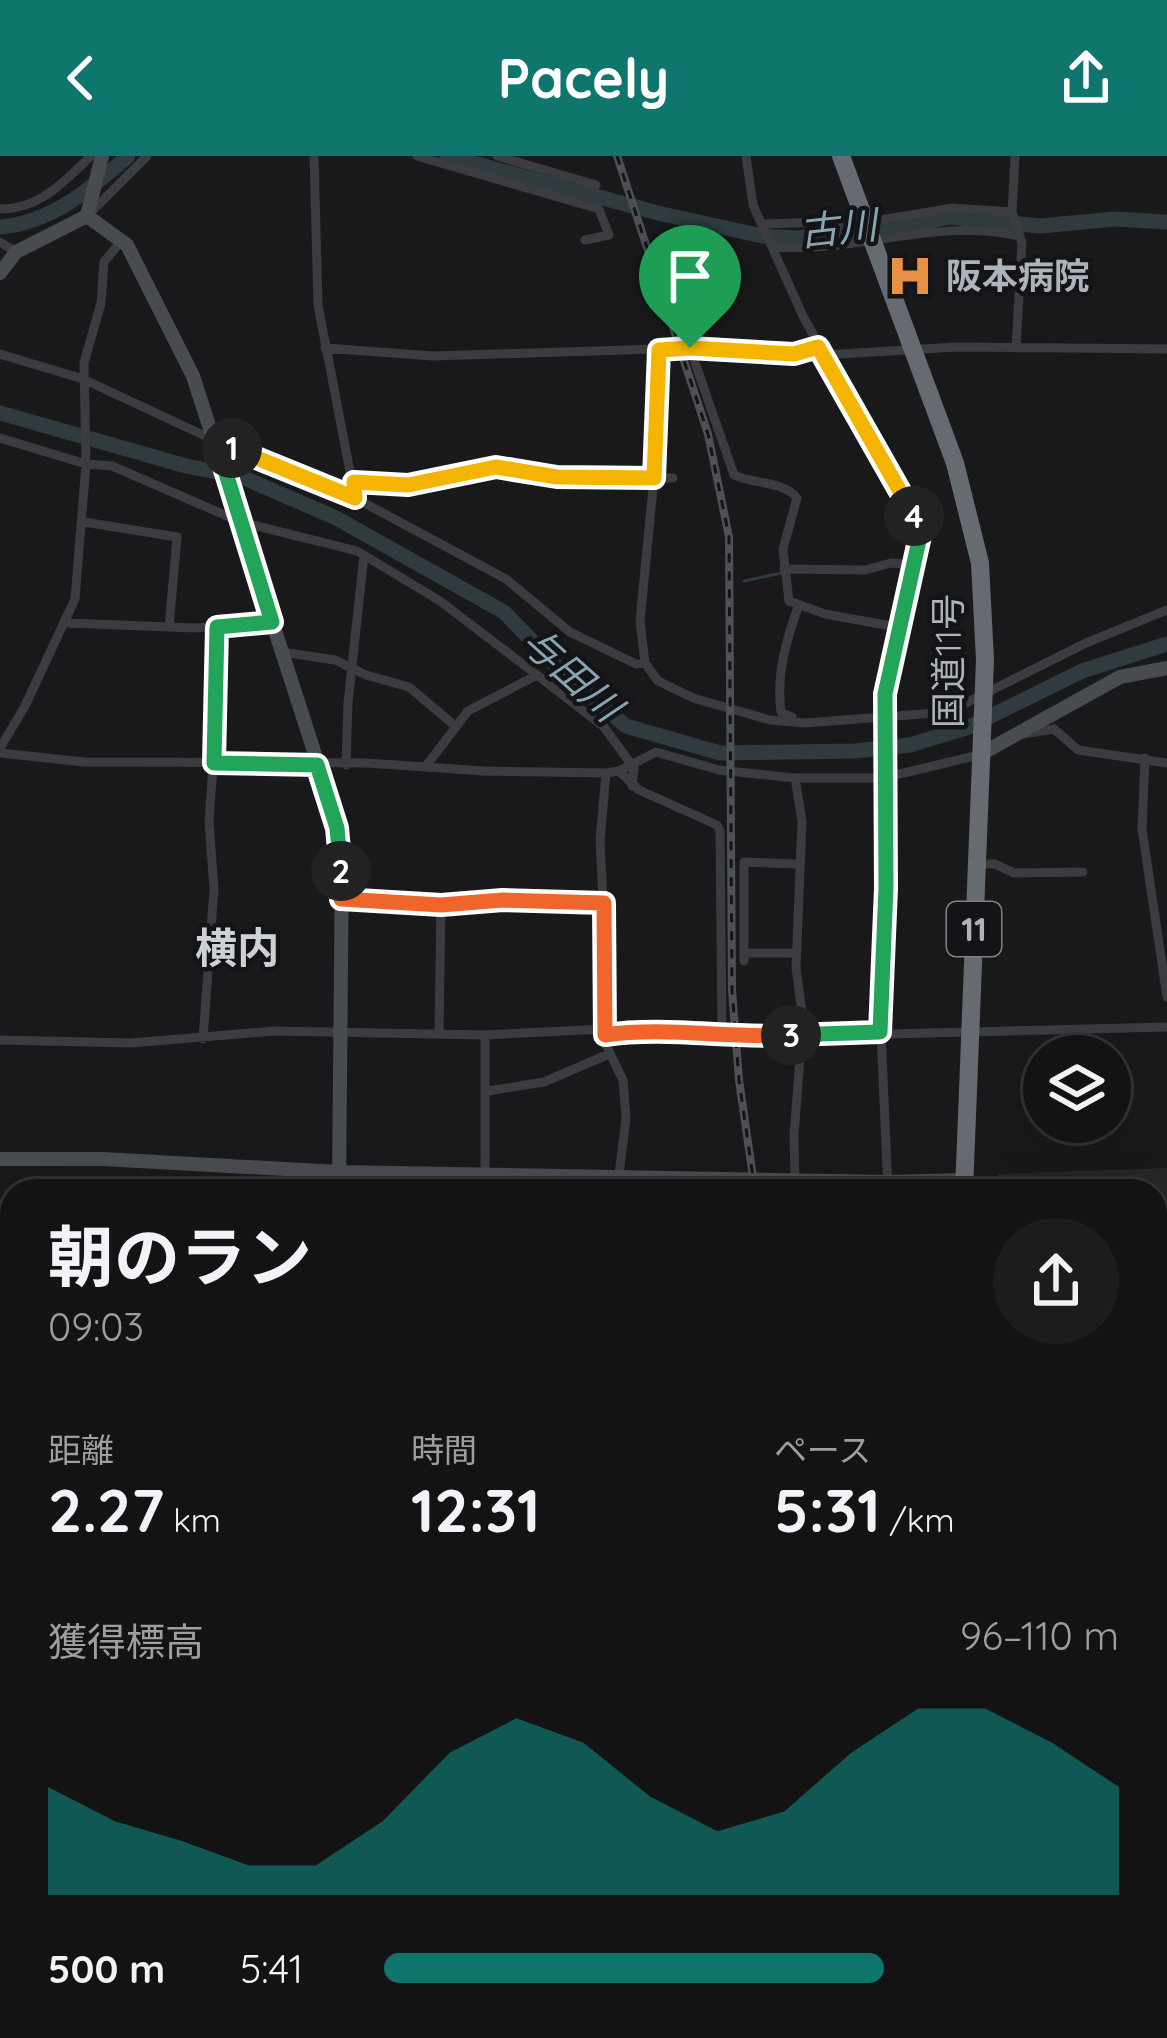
<!DOCTYPE html>
<html lang="ja">
<meta charset="utf-8">
<style>
body{margin:0;font-family:Quicksand,"Noto Sans JP",sans-serif;background:#1c1c1d;color:#f1f3f6;height:100vh;display:flex;flex-direction:column;font-size:45px;white-space:nowrap}
*{box-sizing:border-box;margin:0}
p{font-size:39px;color:#9d9ea0}
.icon{flex:none;width:66px;height:66px;fill:none;stroke:currentColor;stroke-width:2;stroke-linecap:round;stroke-linejoin:round}
.map{position:relative;flex:1;overflow:hidden}
.side{position:absolute;left:0px;top:1023px;width:1167px;height:861px;display:flex;flex-direction:column;background:#131314;border-radius:36px 36px 0 0;box-shadow:0 12px 48px #0002,0 0 0 3px #323234}
.side>*{flex:none}
.tools{position:absolute;left:1023px;top:879px;display:grid;gap:24px}
.tools a{display:grid;place-items:center;width:108px;height:108px;border-radius:50%;background:#131314;box-shadow:0 12px 48px #0002,0 0 0 3px #323234;font-size:60px}
.pin{position:absolute;display:grid;place-items:center;width:102px;height:102px;color:#fff;margin:-123px -51px;border-radius:50% 50% 50% 0;rotate:-45deg;box-shadow:0 0 12px #0007}
.pin .icon{rotate:45deg}
.km{position:absolute;width:60px;height:60px;margin:-30px;border-radius:50%;background:#222;color:#fff;font-size:33px;line-height:60px;text-align:center}
.round{display:grid;place-items:center;flex:none;width:126px;height:126px;border-radius:63px;background:#1c1c1d}
.summary{display:flex;align-items:center;justify-content:space-between;height:204px;padding:0 48px}
h1{font-size:66px;font-weight:700;line-height:90px}
.metrics{display:grid;grid-template-columns:repeat(3,1fr);gap:18px;height:204px;padding:12px 48px}
.metrics div{display:grid;align-content:center}
.metrics b{font-size:60px;font-weight:700}
.metrics small{font-size:33px;font-weight:400}
.metrics p{font-size:33px}
.chart{height:336px;padding:24px 48px}
.chart p{display:flex;justify-content:space-between}
.chart svg{width:100%;height:216px;margin-top:12px;fill:#0f766e;opacity:.7}
ul{padding:0 48px;list-style:none;font-size:39px}
li{display:grid;grid-template-columns:192px 144px 1fr;align-items:center;height:90px}
li i{height:30px;border-radius:15px;background:#0f766e}
header{display:flex;justify-content:space-between;align-items:center;height:156px;padding:0 48px;background:#0f766e;color:#fff;font-size:54px;font-weight:700}
.map>svg:first-child{display:block}
.built{fill:#252628}
.lines{fill:none;stroke-linecap:round;stroke-linejoin:round}
.stream{stroke:#2f3b3f;stroke-width:3}
.river{stroke:#2f3b3f;stroke-width:15}
.street{stroke:#3a3c40;stroke-width:9}
.secondary{stroke:#484c50;stroke-width:14}
.highway{stroke:#666b71;stroke-width:18}
.rail-casing{stroke:#4d5155;stroke-width:8}
.rail{stroke:#141416;stroke-width:3;stroke-dasharray:9;stroke-linecap:butt}
.split-1-casing{stroke:#fff;stroke-width:24}
.split-2-casing{stroke:#fff;stroke-width:24}
.split-3-casing{stroke:#fff;stroke-width:24}
.split-4-casing{stroke:#fff;stroke-width:24}
.split-5-casing{stroke:#fff;stroke-width:24}
.split-1{stroke:#f5b400;stroke-width:15}
.split-2{stroke:#22a559;stroke-width:15}
.split-3{stroke:#f0652b;stroke-width:15}
.split-4{stroke:#22a559;stroke-width:15}
.split-5{stroke:#f5b400;stroke-width:15}
.labels{text-anchor:middle;stroke-width:9;stroke-linejoin:round;paint-order:stroke}
.shield{fill:#141416;stroke:#7e8389;stroke-width:3}
.shield-label{font-size:33px;font-weight:bold;fill:#acb3ba}
.poi-label{font-size:36px;font-weight:bold;fill:#acb3ba;stroke:#141416;text-anchor:start}
.street-label{font-size:36px;fill:#acb3ba;stroke:#141416}
.water-label{font-size:39px;font-style:italic;fill:#86a6b3;stroke:#141416}
.quarter-label{font-size:42px;font-weight:bold;fill:#cdd1d6;stroke:#141416}
</style>
<header><svg class="icon" aria-label="back" viewBox="0 0 24 24"><path d="M15 5l-7 7 7 7"/></svg>Pacely<svg class="icon" aria-label="share" viewBox="0 0 24 24"><path d="M12 15V3M7 8l5-5 5 5M5 13v7h14v-7"/></svg></header>
<div class="map">
<svg width="1167" height="1882" viewBox="0 0 1167 1882">
<rect width="100%" height="100%" fill="#19191b"/>
<path class="built" d="M1167,1012V1216L1155,1217V1035H997L998,1018Z"/>
<g class="lines">
<path class="stream" d="M744,425L781,417"/>
<path class="river" d="M447,0L662,58L762,80L796,82L904,71L949,61L1040,70L1115,63L1167,66
M0,71C51,67 91,33 128,0
M0,257L186,310L242,321L336,362L504,456L566,520L626,570L720,597L855,595L910,589L969,571L1082,515L1167,488
M0,1354H12
M1155,1533H1167
M1118,1872L1127,1882"/>
<path class="street" d="M314,0L318,149L355,342
M417,0L599,53L609,79L585,84
M497,0L596,29
M746,0L753,49L803,160L920,374L887,517L883,560L886,732L881,876L888,1035
M1015,0L1012,56L1022,87L1016,192
M0,53C41,53 64,25 91,0
M87,60L147,0
M764,68L881,64L953,52L1012,56
M0,86L16,96
M773,91C857,97 938,61 1020,80
M325,192L433,200L690,192L794,198L818,191
M690,192L734,319C753,328 784,325 797,342L783,393L789,445L825,458L897,471
M659,193L654,322L640,465L645,507L658,525L693,542L770,564L805,567L948,556L1086,487L1167,454
M0,198L83,223L216,285L355,342L506,423L570,476L636,508L645,507
M823,199L957,191L1167,193
M0,282L86,308L112,310L241,366L357,395L440,445L537,519L604,571L634,612L632,630
M354,326L408,329L496,311L557,321L673,322
M84,366L177,381L169,471
M784,413L865,414L891,407L915,409
M67,467L195,472L272,466
M282,496L335,504L366,519L409,531L454,569
M792,561L781,556C776,518 786,486 798,451
M1023,578L1054,573L1078,594L1167,607
M0,592L25,550L75,443L86,308L84,207L101,147L104,106L122,84
M0,597L84,606L367,607L484,615L606,617L619,615L656,596L719,614L795,622H883L979,599
M1145,602L1142,673L1167,841
M346,609L348,547L364,399
M426,610L468,555L537,519
M619,615L639,634L717,669L720,675L722,881
M606,617L600,684L606,802L605,873L606,889L623,924L626,962L617,1035
M795,622L802,665L796,812L803,863L794,979L795,1023
M977,708H995L1014,717L1083,716
M341,743L441,749L503,744L604,747
M744,797H796
M744,805V706L798,708
M439,876L441,749
M605,879L663,874L735,882L1167,871
M203,883L214,733L209,666L218,538L217,471
M0,884L131,887L275,875L485,879L605,873
M488,935L544,926L609,898
M485,1035V879
M1155,1415H1167
M1155,1525L1167,1526
M1155,1540H1167
M1155,1573H1167
M0,1802L11,1737
M479,1872L480,1882
M792,1872V1882
M1040,1872V1882
M1095,1872L1107,1882
M1134,1872L1144,1882
M637,1882L638,1872
M682,1882V1872"/>
<path class="secondary" d="M87,60L127,89L193,220L331,648L342,697L339,1035
M0,117L16,96L87,60L102,0
M979,599L1120,521L1167,512
M0,1003H103L339,1016L887,1026L964,1024
M1155,1325L1167,1324
M0,1339H12
M372,1872L373,1882
M63,1882V1872"/>
<path class="highway" d="M841,0L955,307L980,407L985,504L964,1035
M934,1882V1872"/>
<g class="rail-casing">
<path id="rail" d="M617,0L708,278L729,381L732,834L739,924L755,1035
M880,1872V1882"/>
</g>
<use href="#rail" class="rail"/>
</g>
<g class="lines">
<g class="split-1-casing">
<path id="split-1" d="M232,292L355,342L354,326L408,329L496,311L557,321L654,322L659,194L690,192"/>
</g>
<g class="split-2-casing">
<path id="split-2" d="M232,292L216,285L272,466L217,471L214,607L317,609L337,672L341,715"/>
</g>
<g class="split-3-casing">
<path id="split-3" d="M341,715V743L441,749L503,744L604,747L605,879C668,870 728,883 791,879"/>
</g>
<g class="split-4-casing">
<path id="split-4" d="M791,879L880,876L886,732L885,538L920,380L914,360"/>
</g>
<g class="split-5-casing">
<path id="split-5" d="M690,192L794,198L818,191L914,360"/>
</g>
<use href="#split-1" class="split-1"/>
<use href="#split-2" class="split-2"/>
<use href="#split-3" class="split-3"/>
<use href="#split-4" class="split-4"/>
<use href="#split-5" class="split-5"/>
</g>
<defs>
<g id="hospital-bare" transform="scale(3.6)"><path d="M-5-5h3v3.5h4V-5h3V5h-3V1.5h-4V5h-3Z" fill="#e89144" stroke="#141416" stroke-width="2.5" paint-order="stroke"/></g>
</defs>
<g fill-rule="evenodd">
<use href="#hospital-bare" x="910" y="120"/>
</g>
<g class="labels">
<rect class="shield" x="947" y="746" width="54" height="54" rx="9"/>
<g class="shield-label">
<text x="974" y="785">11</text>
</g>
<g class="poi-label">
<text x="946" y="133">阪本病院</text>
</g>
<g class="street-label">
<text transform="translate(948 505) rotate(-90)" y="13">国道11号</text>
</g>
<g class="water-label">
<text transform="translate(838 72) rotate(-6)" y="14">古川</text>
<text transform="translate(572 518) rotate(42)" y="14">与田川</text>
</g>
<g class="quarter-label">
<text x="237" y="807">横内</text>
</g>
</g>
</svg>
<div class="tools">
<a><svg class="icon" aria-label="layers" viewBox="0 0 24 24"><path d="M12 4l9 5-9 5-9-5zM3 14l9 5 9-5"/></svg></a>
</div>
<div class="pin" style="left:690px;top:192px;background:#1e9e55"><svg class="icon" aria-label="arrive" viewBox="0 0 24 24"><path d="M6 21V4h12l-3 4 3 4H6"/></svg></div>
<b class="km" style="left:232px;top:292px">1</b>
<b class="km" style="left:341px;top:715px">2</b>
<b class="km" style="left:791px;top:879px">3</b>
<b class="km" style="left:914px;top:360px">4</b>
<section class="side">
<div class="summary"><div><h1>朝のラン</h1><p>09:03</p></div><a class="round"><svg class="icon" aria-label="share" viewBox="0 0 24 24"><path d="M12 15V3M7 8l5-5 5 5M5 13v7h14v-7"/></svg></a></div>
<div class="metrics">
<div><p>距離</p><b>2.27<small> km</small></b></div>
<div><p>時間</p><b>12:31</b></div>
<div><p>ペース</p><b>5:31<small> /km</small></b></div>
</div>
<div class="chart"><p><span>獲得標高</span>96–110 m</p>
<svg viewBox="0 0 160 44" preserveAspectRatio="none"><path d="M0 44V22L10 29L20 33L30 38L40 38L50 29L60 15L70 8L80 13L90 24L100 31L110 27L120 15L130 6L140 6L150 13L160 22V44z"/></svg>
</div>
<ul>
<li><b>500 m</b>5:41<i style="width:68%"></i></li>
</ul>
</section>
</div>
